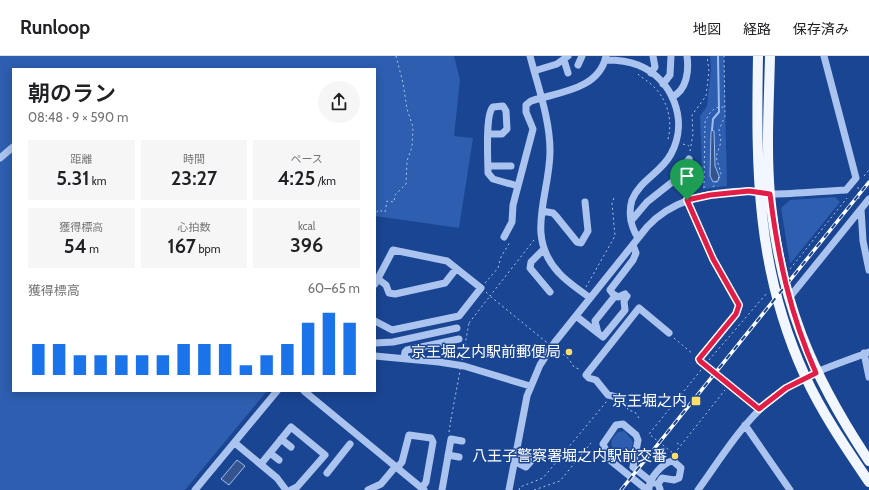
<!DOCTYPE html>
<html lang="ja">
<meta charset="utf-8">
<style>
body{margin:0;font-family:Cabin,"Noto Sans JP",sans-serif;background:#f6f6f6;color:#202124;height:100vh;display:flex;flex-direction:column;font-size:15px;white-space:nowrap}
*{box-sizing:border-box;margin:0}
p{font-size:13px;color:#757577}
.icon{flex:none;width:22px;height:22px;fill:none;stroke:currentColor;stroke-width:2;stroke-linecap:round;stroke-linejoin:round}
.map{position:relative;flex:1;overflow:hidden}
.side{position:absolute;left:12px;top:12px;width:364px;height:324px;display:flex;flex-direction:column;background:#fff;border-radius:0px;box-shadow:0 2px 10px #0003}
.side>*{flex:none}
.pin{position:absolute;display:grid;place-items:center;width:34px;height:34px;color:#fff;margin:-41px -17px;border-radius:50% 50% 50% 0;rotate:-45deg;box-shadow:0 0 4px #0007}
.pin .icon{rotate:45deg}
.round{display:grid;place-items:center;flex:none;width:42px;height:42px;border-radius:21px;background:#f6f6f6}
.headline{display:flex;align-items:center;justify-content:space-between;height:68px;padding:0 16px}
h1{font-size:22px;font-weight:600;line-height:30px}
.figures{display:grid;grid-template-columns:repeat(3,1fr);gap:6px;height:68px;padding:4px 16px}
.figures div{display:grid;align-content:center;border-radius:0px;background:#f6f6f6;text-align:center}
.figures b{font-size:20px;font-weight:600}
.figures small{font-size:11px;font-weight:400}
.figures p{font-size:11px}
.chart{height:112px;padding:8px 16px}
.chart p{display:flex;justify-content:space-between}
.chart svg{width:100%;height:72px;margin-top:4px;stroke:#1a73e8;stroke-width:6}
header{display:flex;align-items:center;gap:24px;box-sizing:border-box;height:56px;padding:0 20px;background:#fff;border-bottom:1px solid #e0e0e0}
header strong{font-size:19px}
nav{display:flex;gap:22px;margin-inline-start:auto;font-size:14px}
.map>svg:first-child{display:block}
.green{fill:#2d5eb0}
.water{fill:#35548d;stroke:#9dbdf1}
.lines{fill:none;stroke-linecap:round;stroke-linejoin:round}
.stream{stroke:#9dbdf1;stroke-width:2}
.path{stroke:#aac4ef;stroke-width:1;stroke-dasharray:2 3;stroke-linecap:butt}
.minor{stroke:#aac4ef;stroke-width:7}
.major{stroke:#f2f6ff;stroke-width:10}
.rail-casing{stroke:#fff;stroke-width:3.5}
.rail{stroke:#1a4592;stroke-width:2;stroke-dasharray:6;stroke-linecap:butt}
.path-bridge{stroke:#aac4ef;stroke-width:1;stroke-dasharray:2 3;stroke-linecap:butt}
.route-casing{stroke:#fff;stroke-width:8}
.route{stroke:#e11d48;stroke-width:5}
.poi-dot{fill:#ffdf68;stroke:#1a4592;stroke-width:1.5}
.labels{text-anchor:middle;stroke-width:3;stroke-linejoin:round;paint-order:stroke}
.poi-label{font-size:15px;fill:#fff;stroke:#1a4592;text-anchor:end}
</style>
<header>
<strong>Runloop</strong>
<nav><a>地図</a><a>経路</a><a>保存済み</a></nav>
</header>
<div class="map">
<svg width="869" height="434" viewBox="0 0 869 434">
<rect width="100%" height="100%" fill="#1a4592"/>
<path class="green" d="M0,0H454L460,24L454,80L473,82L459,172L375,160V13H13V335H267L185,434H0Z
M710,0H724L727,130L703,133L700,60L707,50L711,13Z
M835,141L840,146L790,208L781,152L790,144Z
M624,375L633,385L630,403L627,408C620,406 609,392 612,384C613,381 616,378 618,376Z"/>
<path class="water" d="M712,74L714,75L715,110L719,120L718,125L713,126L710,120L711,75Z
M237,404L245,410L229,429L221,423Z"/>
<g class="lines">
<path class="stream" d="M712,74L713,63L719,56L718,0"/>
<path class="path" d="M638,18C642,22 648,25 653,30C667,43 673,64 668,83H669
M683,88L689,90
M690,95L693,78L692,59L706,40L709,15L707,0
M864,120L869,114
M713,131L720,121L721,117L716,101L721,86L719,74L725,60L724,0
M858,131L859,144
M704,132L705,66L709,58L715,52L724,51
M375,161L378,154L385,156L387,145L394,146L395,139L406,128L407,105L412,91L413,71L407,53L403,27L396,0
M790,213L847,142
M485,227L498,212L501,201L510,186
M586,231L615,180L612,147L614,142
M486,236L490,240L534,184
M469,267L490,240L545,285
M674,282L693,298
M559,295L569,303L574,311L581,314
M709,304L767,237
M701,314L649,378L674,398L725,334
M622,345H625L628,354L635,356L639,362
M449,376L451,363
M677,387L680,389
M519,434L520,431L543,422L607,345
M534,434L560,425L591,387"/>
<path class="minor" d="M530,0C538,31 550,63 550,95C550,139 524,180 559,217C568,227 580,234 590,242
M564,4L568,17
M606,4C617,4 628,5 638,9C673,23 689,65 671,98C661,117 640,124 632,144C628,157 631,171 638,182
M578,9L582,0
M534,15L557,8L568,0
M651,17L655,11L653,0
M663,28L670,19L671,0
M672,41C687,34 689,15 687,0
M488,78H502L507,73L506,55L503,50L493,51C485,58 488,105 488,117L493,123L518,130
M0,102L13,91
M488,110H511
M687,144L713,203L739,249L736,258L699,303L700,305L759,353
M861,153L863,185L869,214
M542,155L553,157L556,160L577,186L581,187L588,175L585,146
M631,165L647,146L676,123L689,103
M504,181L512,166L513,149L533,73L526,56V49L531,45C558,36 599,34 606,0
M544,193L531,206L530,212L550,236
M378,223L386,229L389,237L395,238L445,227L456,213
M375,228L393,194L447,205L481,232L459,260L392,274L375,265
M625,238L618,241L613,238L610,234L633,204L636,197L633,189
M789,242L869,143
M576,260L603,281L625,254L624,245L627,240
M598,277L595,265L615,240
M375,287L393,286L457,272
M864,297L869,321
M375,300L439,306L464,310L530,330
M404,302L405,296L407,294L459,283
M304,335L424,434
M617,341L608,339L596,324L589,322L586,319L639,252L669,277
M745,369L790,434
M281,383L291,391
M235,387L277,422L286,434
M270,397L279,404
M448,399L459,401
M520,399L518,407L526,411L532,404
M261,408L291,371L325,399L297,431L291,434
M633,411L638,384L636,379L623,368L616,369L603,388L611,405L647,434
M633,411L653,427
M397,412L402,406L409,379L431,382L433,386L426,426L422,432
M327,417L350,388
M195,434L277,335
M368,434L381,428L396,410
M442,434L451,383L462,385
M509,434L527,340L540,309L555,286L647,171C673,142 713,135 751,135C758,135 765,138 772,138C797,138 822,135 846,134L856,122L824,0
M649,434C648,423 663,406 673,405L681,412L679,422L674,424L662,422L658,428L660,433
M698,434C724,398 747,358 785,333C810,316 841,307 869,296"/>
<path class="major" d="M758,0C756,114 756,213 805,320C822,357 846,392 869,426
M770,0C769,46 766,93 770,139C780,244 811,318 869,405"/>
<g class="rail-casing">
<path id="rail" d="M621,434L869,126"/>
</g>
<use href="#rail" class="rail"/>
<path class="path-bridge" d="M545,285L558,295
M451,363L469,267"/>
</g>
<g class="lines">
<g class="route-casing">
<path id="route" d="M749,135L770,138C778,202 790,258 816,317L786,332L759,353L700,305L699,303L736,258L739,249L713,203L687,144L710,139Z"/>
</g>
<use href="#route" class="route"/>
</g>
<g class="poi-dot">
<circle cx="569" cy="296" r="4"/>
<rect x="691" y="340" width="10" height="10" rx="2"/>
<circle cx="675" cy="400" r="4"/>
</g>
<g class="labels">
<g class="poi-label">
<text x="561" y="301">京王堀之内駅前郵便局</text>
<text x="687" y="350">京王堀之内</text>
<text x="667" y="405">八王子警察署堀之内駅前交番</text>
</g>
</g>
</svg>
<div class="pin" style="left:687px;top:144px;background:#1e9e55"><svg class="icon" aria-label="arrive" viewBox="0 0 24 24"><path d="M6 21V4h12l-3 4 3 4H6"/></svg></div>
<section class="side">
<div class="headline"><div><h1>朝のラン</h1><p>08:48 · 9 × 590 m</p></div><a class="round"><svg class="icon" aria-label="share" viewBox="0 0 24 24"><path d="M12 15V3M7 8l5-5 5 5M5 13v7h14v-7"/></svg></a></div>
<div class="figures">
<div><p>距離</p><b>5.31<small> km</small></b></div>
<div><p>時間</p><b>23:27</b></div>
<div><p>ペース</p><b>4:25<small> /km</small></b></div>
</div>
<div class="figures">
<div><p>獲得標高</p><b>54<small> m</small></b></div>
<div><p>心拍数</p><b>167<small> bpm</small></b></div>
<div><p>kcal</p><b>396</b></div>
</div>
<div class="chart"><p><span>獲得標高</span>60–65 m</p>
<svg viewBox="0 0 160 44" preserveAspectRatio="none"><path d="M5 44V25M15 44V25M25 44V32M35 44V32M45 44V32M55 44V32M65 44V32M75 44V25M85 44V25M95 44V25M105 44V38M115 44V32M125 44V25M135 44V12M145 44V6M155 44V12"/></svg>
</div>
</section>
</div>
